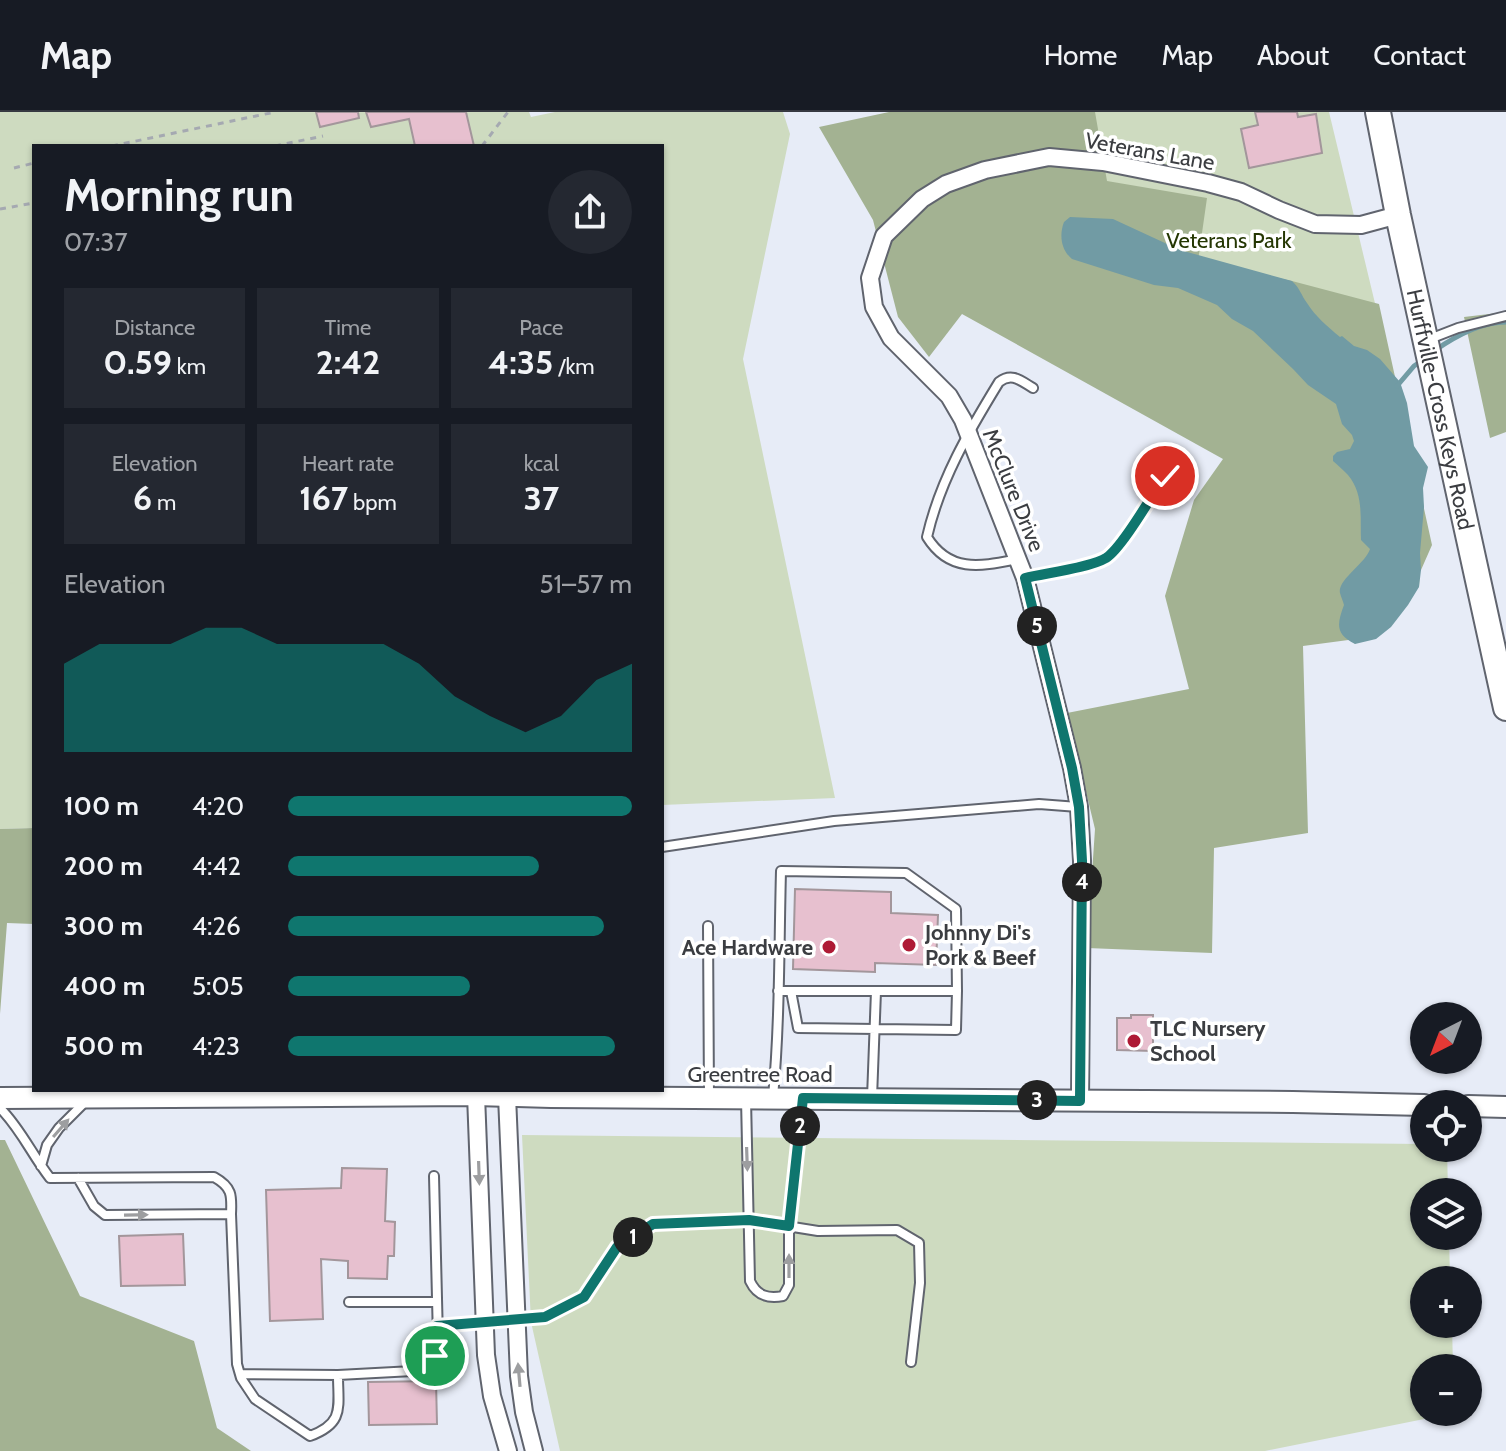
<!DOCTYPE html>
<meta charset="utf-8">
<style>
body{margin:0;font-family:Cabin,sans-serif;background:#242831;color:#f1f3f6;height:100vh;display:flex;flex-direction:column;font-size:30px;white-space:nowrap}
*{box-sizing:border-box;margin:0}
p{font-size:26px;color:#9ea1a6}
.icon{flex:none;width:44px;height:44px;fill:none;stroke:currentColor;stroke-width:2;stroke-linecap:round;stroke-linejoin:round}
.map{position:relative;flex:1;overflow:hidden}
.sheet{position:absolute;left:32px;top:32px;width:632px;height:948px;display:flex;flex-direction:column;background:#171b24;border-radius:0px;box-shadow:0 2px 6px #0004}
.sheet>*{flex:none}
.needle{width:52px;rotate:222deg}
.fabs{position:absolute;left:1410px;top:890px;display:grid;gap:16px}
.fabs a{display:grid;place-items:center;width:72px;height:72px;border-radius:50%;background:#171b24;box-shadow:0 2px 6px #0004;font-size:40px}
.pin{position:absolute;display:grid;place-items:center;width:68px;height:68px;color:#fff;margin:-34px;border:4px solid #fff;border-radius:50%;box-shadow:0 2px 8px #0007}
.km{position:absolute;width:40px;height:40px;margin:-20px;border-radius:50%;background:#222;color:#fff;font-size:22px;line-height:40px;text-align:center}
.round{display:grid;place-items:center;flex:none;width:84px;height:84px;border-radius:42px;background:#242831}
.head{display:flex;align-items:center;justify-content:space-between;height:136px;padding:0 32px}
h1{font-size:44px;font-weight:700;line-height:60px}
.metrics{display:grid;grid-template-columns:repeat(3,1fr);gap:12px;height:136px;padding:8px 32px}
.metrics div{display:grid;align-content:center;border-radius:0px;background:#242831;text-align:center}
.metrics b{font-size:34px;font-weight:700}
.metrics small{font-size:22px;font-weight:400}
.metrics p{font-size:22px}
.chart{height:224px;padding:16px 32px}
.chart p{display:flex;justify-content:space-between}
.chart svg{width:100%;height:144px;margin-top:8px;fill:#0f766e;opacity:.7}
ul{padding:0 32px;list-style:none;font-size:26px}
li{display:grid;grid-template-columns:128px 96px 1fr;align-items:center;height:60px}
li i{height:20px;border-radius:10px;background:#0f766e}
header{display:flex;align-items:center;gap:48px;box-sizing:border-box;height:112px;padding:0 40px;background:#171b24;border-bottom:2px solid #363941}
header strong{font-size:38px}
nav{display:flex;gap:44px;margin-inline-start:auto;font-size:28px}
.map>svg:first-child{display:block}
.green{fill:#cedbc0}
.forest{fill:#a3b292}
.water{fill:#719ba4}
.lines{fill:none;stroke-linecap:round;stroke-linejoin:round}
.stream{stroke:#719ba4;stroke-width:5}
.building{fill:#e7c0cf;stroke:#a3969b;stroke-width:2}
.service-casing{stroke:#60646e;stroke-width:12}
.minor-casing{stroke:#60646e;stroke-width:20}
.tertiary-casing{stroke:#60646e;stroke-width:24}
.secondary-casing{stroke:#60646e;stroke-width:28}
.path{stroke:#a5a9b1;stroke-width:3;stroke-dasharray:6 6;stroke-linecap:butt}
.service{stroke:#fff;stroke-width:8}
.minor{stroke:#fff;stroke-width:16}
.tertiary{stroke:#fff;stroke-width:20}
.secondary{stroke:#fff;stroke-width:24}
.oneway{fill:#9d9ea0}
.route-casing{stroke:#fff;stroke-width:16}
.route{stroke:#0f766e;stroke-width:10}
.poi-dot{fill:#ae1a35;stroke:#fff;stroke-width:3}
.labels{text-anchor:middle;stroke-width:7;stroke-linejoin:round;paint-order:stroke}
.street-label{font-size:22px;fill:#3b3d41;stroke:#fff}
.park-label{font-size:22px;fill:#253703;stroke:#fff}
.poi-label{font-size:22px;font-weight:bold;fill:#3b3d41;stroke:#fff;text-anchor:start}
</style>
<header>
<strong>Map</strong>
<nav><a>Home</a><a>Map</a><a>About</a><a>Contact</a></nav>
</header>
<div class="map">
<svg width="1506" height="1339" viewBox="0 0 1506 1339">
<rect width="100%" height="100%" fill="#e7ecf7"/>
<path class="green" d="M0,0H529L531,5L555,0H783L790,22L743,247L835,686L662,693V34H34V716L0,717Z
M1020,0H1329L1424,395L1419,475L1355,532Z
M522,1023L1424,1032V1036H1447L1448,1080H1424V1124H1449L1450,1168H1424V1212H1452L1453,1256H1424V1300L1454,1301L1265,1339H560L531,1210Z"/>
<path class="forest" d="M889,0H1095L1107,69L1207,86L1198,149L1292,169L1379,192L1432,433L1421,458L1371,525L1303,534L1308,721L1214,736L1212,841L1087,836L1095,717L1067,601L1189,577L1165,484L1194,388L1223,347L962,202L929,245L898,205L873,108L819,15Z
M1506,200V320L1490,326L1464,205Z
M34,716V812L7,811L0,902V717Z
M0,1028H5L80,1184L194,1229L217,1316L251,1339H0Z"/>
<path class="water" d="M1070,105L1113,107L1180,138L1292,169C1300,176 1301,183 1307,191C1315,204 1328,215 1340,225L1342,224L1354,234L1367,238L1380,247L1400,270L1407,291L1414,334L1428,355L1423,376L1424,395L1420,441L1421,458L1419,475L1408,493L1391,515L1376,527L1355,532C1335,522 1337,512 1344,493C1343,489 1341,485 1340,481C1337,468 1366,451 1370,437L1361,428C1360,406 1364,382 1348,363C1343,358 1338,353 1333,349V344L1337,340L1350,337L1354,329L1352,323L1342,312L1336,292L1308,273L1293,257L1253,219L1232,207L1217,193L1178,176L1154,173L1072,147C1061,138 1059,123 1064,110Z"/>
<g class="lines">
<path class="stream" d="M1434,239C1454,225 1480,210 1506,210
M1397,274L1414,254L1423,248"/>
</g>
<path class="building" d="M316,0H358L359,6L320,15Z
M366,0H466L474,34H415L409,7L371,15Z
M1255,0H1297L1298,5L1316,2L1322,41L1249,56L1241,17L1258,13Z
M795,777L891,780V801L938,803L936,853L875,851V860L793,857Z
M1131,903H1153V939L1117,938V906H1131Z
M342,1056L387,1057L385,1109L395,1110L394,1144H388L387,1167L348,1166V1149L321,1147L323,1207L270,1209L266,1078L341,1076Z
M183,1122L185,1173L121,1174L119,1124Z
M436,1269L437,1312L369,1313L368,1270Z"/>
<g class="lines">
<g class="service-casing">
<path id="service" d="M1427,228L1458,216L1506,204
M1018,447C982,454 950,462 927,425C940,368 969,319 999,270C1012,260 1021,269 1033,276
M1025,466C1046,461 1089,456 1106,446C1122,436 1152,383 1165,364
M662,735L834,709L1039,692L1078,695
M708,814L709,985
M791,879L798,916L956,918L957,879
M773,985C780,910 779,834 781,759L906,761L956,797L957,879H778
M872,986L876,879
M746,987L750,1169C757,1184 768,1187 783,1184L789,1173V1114L803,987
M0,996C21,1017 32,1043 50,1066L214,1065C232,1075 232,1083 231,1102L237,1252L241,1266L255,1287L310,1324C345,1311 338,1295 338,1263
M41,1054L47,1033L59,1016L87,988
M78,1066L94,1094L105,1103L231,1102
M349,1190H437
M437,1214L545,1205L584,1185L617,1135L653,1112L749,1108L818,1119L897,1118L919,1131L920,1171L911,1250
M240,1262L338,1263L413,1259L425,1254L435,1244L438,1227L434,1064"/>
</g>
<g class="minor-casing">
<path id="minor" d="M476,983L486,1243L492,1284L508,1339
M507,984L519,1264L524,1300L534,1339
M1080,989L1082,749L1079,695L1072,656L1025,466L963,308L949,284L891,226L874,195L870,166L884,124L922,87L946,72L985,58L1049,45L1103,50L1208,71L1241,80L1279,98L1315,112L1361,113L1398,103"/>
</g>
<g class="tertiary-casing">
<path id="tertiary" d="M0,986L476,983L551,985L1293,990L1424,993
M1468,994L1506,995"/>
</g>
<g class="secondary-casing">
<g id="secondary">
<path id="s1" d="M1378,0L1398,103L1506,596"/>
</g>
</g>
<path class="path" d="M112,34L275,0
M275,34L323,24
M482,34L508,0
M14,56L34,51
M0,97L34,91"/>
<use href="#service" class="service"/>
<use href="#minor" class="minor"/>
<use href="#tertiary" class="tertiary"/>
<use href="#secondary" class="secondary"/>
</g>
<defs><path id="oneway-solid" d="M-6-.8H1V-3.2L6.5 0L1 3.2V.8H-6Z" transform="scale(2)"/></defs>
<g class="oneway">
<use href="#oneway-solid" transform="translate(61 1016) rotate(-49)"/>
<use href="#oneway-solid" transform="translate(747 1047) rotate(88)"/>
<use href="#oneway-solid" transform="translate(479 1061) rotate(88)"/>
<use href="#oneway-solid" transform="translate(136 1103) rotate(-1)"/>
<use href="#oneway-solid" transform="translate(789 1154) rotate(-90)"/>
<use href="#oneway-solid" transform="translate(519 1263) rotate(-95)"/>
</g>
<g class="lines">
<g class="route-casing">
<path id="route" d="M435,1244L437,1214L545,1205L584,1185L617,1135L653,1112L749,1108L789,1114L803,986L1080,989L1082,749L1079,695L1072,656L1025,466C1046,461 1089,456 1106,446C1122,436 1152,383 1165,364"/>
</g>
<use href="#route" class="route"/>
</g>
<g class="poi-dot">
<circle cx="909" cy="833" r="8"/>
<circle cx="829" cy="835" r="8"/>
<circle cx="1134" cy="929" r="8"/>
</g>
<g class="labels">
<g class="street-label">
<text transform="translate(1150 39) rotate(10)" y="8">Veterans Lane</text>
<text dy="8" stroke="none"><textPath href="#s1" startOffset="304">Hurffville-Cross Keys Road</textPath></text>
<text transform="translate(1014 378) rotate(68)" y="8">McClure Drive</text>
<text x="760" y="970">Greentree Road</text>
</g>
<g class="park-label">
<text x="1229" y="136">Veterans Park</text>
</g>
<g class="poi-label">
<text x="925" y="828">Johnny Di's<tspan x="925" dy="25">Pork &amp; Beef</tspan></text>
<text x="813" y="843" text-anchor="end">Ace Hardware</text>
<text x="1150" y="924">TLC Nursery<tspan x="1150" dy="25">School</tspan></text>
</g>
</g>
</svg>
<div class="fabs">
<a><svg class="needle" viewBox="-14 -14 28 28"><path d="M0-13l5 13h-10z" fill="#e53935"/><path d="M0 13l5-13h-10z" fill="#9ea1a6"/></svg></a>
<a><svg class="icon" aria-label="locate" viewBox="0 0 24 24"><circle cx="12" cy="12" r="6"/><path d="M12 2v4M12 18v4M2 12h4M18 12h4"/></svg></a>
<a><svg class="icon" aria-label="layers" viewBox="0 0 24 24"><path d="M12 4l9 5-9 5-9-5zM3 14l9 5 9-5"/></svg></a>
<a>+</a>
<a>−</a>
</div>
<div class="pin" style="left:435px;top:1244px;background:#1e9e55"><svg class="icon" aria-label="arrive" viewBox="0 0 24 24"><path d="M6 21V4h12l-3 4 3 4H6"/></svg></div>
<div class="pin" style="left:1165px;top:364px;background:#d93025"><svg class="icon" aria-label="check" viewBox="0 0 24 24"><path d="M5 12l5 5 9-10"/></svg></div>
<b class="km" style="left:633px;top:1125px">1</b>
<b class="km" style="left:800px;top:1014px">2</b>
<b class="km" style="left:1037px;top:988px">3</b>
<b class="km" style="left:1082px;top:770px">4</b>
<b class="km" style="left:1037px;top:514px">5</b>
<section class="sheet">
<div class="head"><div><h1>Morning run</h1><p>07:37</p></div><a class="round"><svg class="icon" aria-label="share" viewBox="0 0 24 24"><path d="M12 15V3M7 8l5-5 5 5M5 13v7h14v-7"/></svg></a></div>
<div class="metrics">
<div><p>Distance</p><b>0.59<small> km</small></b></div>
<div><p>Time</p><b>2:42</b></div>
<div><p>Pace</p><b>4:35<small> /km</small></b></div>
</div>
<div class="metrics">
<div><p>Elevation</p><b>6<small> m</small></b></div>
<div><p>Heart rate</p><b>167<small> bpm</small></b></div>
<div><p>kcal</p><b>37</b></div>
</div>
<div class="chart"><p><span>Elevation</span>51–57 m</p>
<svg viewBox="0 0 160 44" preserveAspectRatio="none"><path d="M0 44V17L10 11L20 11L30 11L40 6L50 6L60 11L70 11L80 11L90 11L100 17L110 27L120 33L130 38L140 33L150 22L160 17V44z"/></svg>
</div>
<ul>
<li><b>100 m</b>4:20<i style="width:100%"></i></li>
<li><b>200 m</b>4:42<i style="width:73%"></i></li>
<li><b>300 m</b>4:26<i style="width:92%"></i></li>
<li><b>400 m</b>5:05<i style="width:53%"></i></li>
<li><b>500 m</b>4:23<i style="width:95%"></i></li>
</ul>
</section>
</div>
